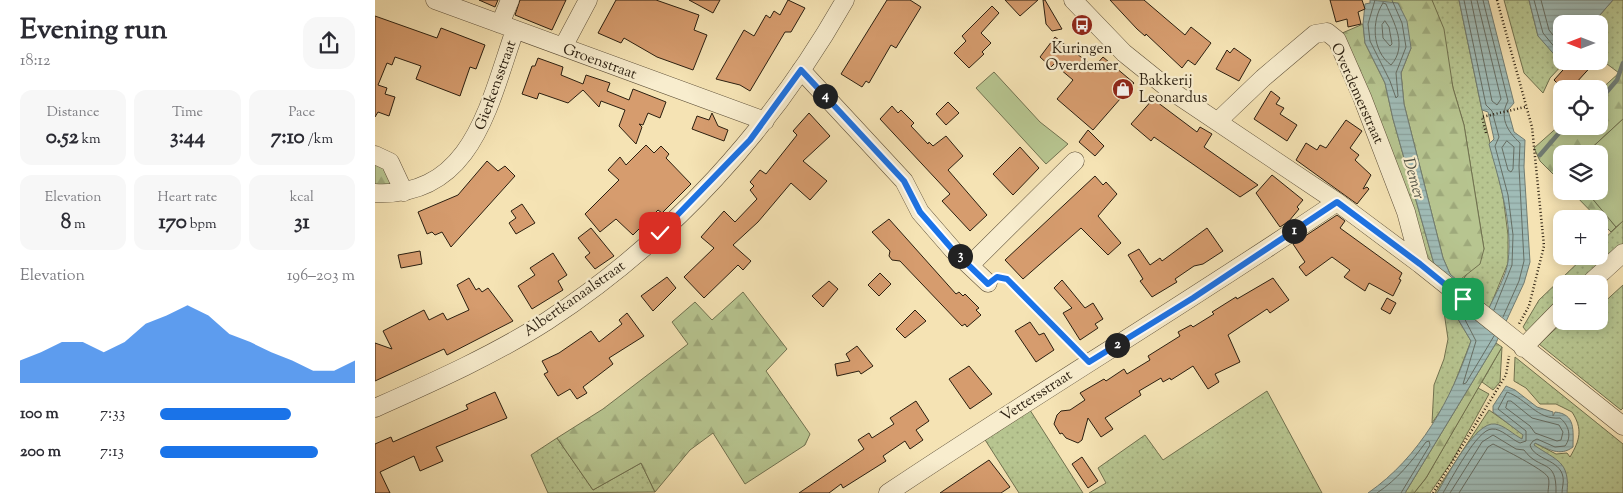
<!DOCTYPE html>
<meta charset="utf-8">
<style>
body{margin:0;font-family:"Sorts Mill Goudy",serif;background:#f7f7f7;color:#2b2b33;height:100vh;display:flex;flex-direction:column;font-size:19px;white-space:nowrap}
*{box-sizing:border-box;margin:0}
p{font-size:16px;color:#7c7c81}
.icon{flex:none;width:28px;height:28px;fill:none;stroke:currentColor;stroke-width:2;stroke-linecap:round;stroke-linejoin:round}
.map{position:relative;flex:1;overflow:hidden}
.sheet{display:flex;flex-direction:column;background:#fff;width:375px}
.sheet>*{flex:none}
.needle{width:32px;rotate:270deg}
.buttons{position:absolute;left:1178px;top:15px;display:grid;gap:10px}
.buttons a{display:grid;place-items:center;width:55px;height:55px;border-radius:10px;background:#fff;box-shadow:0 2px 12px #0003;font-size:25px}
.pin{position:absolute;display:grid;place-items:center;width:42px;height:42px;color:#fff;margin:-21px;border-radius:10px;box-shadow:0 2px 8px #0006}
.km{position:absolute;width:25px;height:25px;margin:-12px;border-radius:50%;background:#222;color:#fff;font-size:14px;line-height:25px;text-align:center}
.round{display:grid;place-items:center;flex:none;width:52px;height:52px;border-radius:15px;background:#f7f7f7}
.head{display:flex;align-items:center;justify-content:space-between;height:85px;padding:0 20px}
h1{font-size:28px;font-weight:700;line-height:38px}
.stats{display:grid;grid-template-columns:repeat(3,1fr);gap:8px;height:85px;padding:5px 20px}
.stats div{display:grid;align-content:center;border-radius:12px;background:#f7f7f7;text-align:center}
.stats b{font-size:21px;font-weight:700}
.stats small{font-size:14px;font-weight:400}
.stats p{font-size:14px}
.chart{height:140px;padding:10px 20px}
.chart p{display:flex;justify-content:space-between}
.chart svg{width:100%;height:90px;margin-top:5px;fill:#1a73e8;opacity:.7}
ul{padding:0 20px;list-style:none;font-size:16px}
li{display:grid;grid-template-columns:80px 60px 1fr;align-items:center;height:38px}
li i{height:12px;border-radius:6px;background:#1a73e8}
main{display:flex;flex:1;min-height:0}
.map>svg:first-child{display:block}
.grass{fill:url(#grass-dots);stroke:#717250}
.forest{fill:url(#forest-firs);stroke:#717250}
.park{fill:#b7c590;stroke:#717250}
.water{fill:url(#water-rules);stroke:#717d74}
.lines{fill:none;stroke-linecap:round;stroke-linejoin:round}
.shore{stroke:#666e64;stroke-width:1}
.stream{stroke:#717d74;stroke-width:4.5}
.building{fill:#d69c6e;stroke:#2b1f10}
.minor-casing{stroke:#5e5039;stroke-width:19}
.path{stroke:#2b1f10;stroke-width:2.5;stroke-dasharray:1 2.5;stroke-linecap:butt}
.minor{stroke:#f8edce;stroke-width:18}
.route-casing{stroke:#fff;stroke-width:10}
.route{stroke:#1a73e8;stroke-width:6}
.labels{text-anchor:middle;stroke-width:4.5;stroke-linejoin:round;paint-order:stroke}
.poi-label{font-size:15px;fill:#2b1f10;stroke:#f8edce}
.street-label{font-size:15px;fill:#2b1f10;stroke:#f8edce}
.water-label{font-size:16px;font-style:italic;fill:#4e4e42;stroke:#f8edce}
</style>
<main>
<section class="sheet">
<div class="head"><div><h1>Evening run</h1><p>18:12</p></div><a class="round"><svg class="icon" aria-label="share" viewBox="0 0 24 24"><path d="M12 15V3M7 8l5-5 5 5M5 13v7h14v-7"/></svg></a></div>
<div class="stats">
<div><p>Distance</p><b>0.52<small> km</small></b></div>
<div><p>Time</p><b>3:44</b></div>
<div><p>Pace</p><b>7:10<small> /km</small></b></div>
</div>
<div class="stats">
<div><p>Elevation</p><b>8<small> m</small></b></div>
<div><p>Heart rate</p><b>170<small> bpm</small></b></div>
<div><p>kcal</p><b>31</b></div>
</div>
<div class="chart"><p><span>Elevation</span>196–203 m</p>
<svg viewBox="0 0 160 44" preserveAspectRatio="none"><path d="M0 44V33L10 29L20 24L30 24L40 29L50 24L60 15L70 11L80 6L90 11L100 20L110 24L120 29L130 33L140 38L150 38L160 33V44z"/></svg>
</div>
<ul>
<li><b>100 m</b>7:33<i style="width:67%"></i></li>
<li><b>200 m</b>7:13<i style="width:81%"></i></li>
</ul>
</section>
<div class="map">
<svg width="1248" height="493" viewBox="0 0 1248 493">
<defs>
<pattern id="grass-dots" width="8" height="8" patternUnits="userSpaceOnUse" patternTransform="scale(1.25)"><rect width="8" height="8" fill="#b7c590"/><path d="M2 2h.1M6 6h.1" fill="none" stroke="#9ea97b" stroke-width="1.8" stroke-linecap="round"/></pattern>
<pattern id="forest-firs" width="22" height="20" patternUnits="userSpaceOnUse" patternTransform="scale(1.25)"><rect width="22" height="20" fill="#b7c590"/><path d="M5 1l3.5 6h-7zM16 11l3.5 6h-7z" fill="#9ea97b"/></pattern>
<pattern id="water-rules" width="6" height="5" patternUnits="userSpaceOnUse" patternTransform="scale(1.25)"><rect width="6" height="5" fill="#a0bcb7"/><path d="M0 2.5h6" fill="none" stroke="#8aa19c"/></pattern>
</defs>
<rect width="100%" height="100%" fill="#f5e3b4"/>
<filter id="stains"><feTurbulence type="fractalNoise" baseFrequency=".004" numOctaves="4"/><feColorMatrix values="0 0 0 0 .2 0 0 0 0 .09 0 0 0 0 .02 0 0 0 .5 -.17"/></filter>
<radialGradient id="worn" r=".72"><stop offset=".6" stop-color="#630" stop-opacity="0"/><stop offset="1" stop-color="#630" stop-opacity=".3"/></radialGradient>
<path class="grass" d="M1057,0H1084L1107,110L1128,196L1133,235V263L1114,309L1085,284L1109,249L1089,125L1078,88Z
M1129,0H1154L1163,36L1189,63L1175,78L1168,93L1149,73Z
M1238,0H1248V65L1244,73L1224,58V24H1217Z
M1248,221V244L1205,284H1186V301L1152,332L1148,327L1164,300L1210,256H1224V244Z
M1248,285V408L1246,410L1164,344L1189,321H1224V307Z
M1071,299L1096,341L1073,400L1057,423L1059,385L1069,359L1073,339L1069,312Z
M1127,347L1125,382L1118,390L1107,382Z
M1140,357L1248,444V493H1060L1114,410L1162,444L1181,454L1192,453L1195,457C1205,440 1208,429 1197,412L1181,404H1165L1151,388L1139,381Z
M1103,388L1114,394L1077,461L1055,493H1039L1051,478Z
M892,391L947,493H714L731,483L723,468L770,435L788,460Z
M653,407L708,493H644L607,435Z
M182,438L218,490L266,463L280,492L173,493L156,455Z"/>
<path class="forest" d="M1001,0H1057L1069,29L1078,88L1089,125L1109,249L1105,264L1086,279L1085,284L1075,274L1068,258L1029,104L1026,73L1036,48Z
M988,24L990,43L1010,83L1018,119L1059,264L1048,257L965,34Z
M1248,65V119L1210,154H1186V182L1165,161L1159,148L1186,124V126H1224V91L1244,73Z
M0,159L15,166L16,188H0Z
M1196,191H1211L1241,227L1236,232Z
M368,292L412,349L391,371L435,434L430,445L370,484L338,433L315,450L280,492L266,463L218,490L182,438L228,409L313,344L297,322L320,302L337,320Z
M1121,343L1127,347L1051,478L1039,493H1030Z"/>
<path class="park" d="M619,72L665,122L693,144L671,164L601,88Z
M1248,119V221L1241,227L1211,191H1224V154H1210Z"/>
<path class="water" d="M995,0L1023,3L1032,21L1036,48L1026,73L1029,104L1068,258L1075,274L1114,308C1120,295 1131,276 1133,262C1138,222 1124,181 1114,144L1119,139L1113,112L1107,110L1084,0H1113L1139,103L1133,110L1139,132L1150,140L1149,167L1155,262L1149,283L1121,343L1030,493H993C1045,457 1076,400 1096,341L1071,299L1059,264L1018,119L1010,83L990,43L988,24L990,4L995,3Z
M1154,0H1238L1217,24H1186V58L1184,60L1163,36Z
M1131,386L1140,390L1162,407L1178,412V416L1180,412C1201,414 1198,431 1198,447C1185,457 1173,449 1160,443L1159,445C1182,461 1195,461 1192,493H1062C1072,477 1100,421 1120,424C1129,425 1139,435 1147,439L1148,435L1118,412V406Z"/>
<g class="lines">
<path class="shore" d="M1000,0L993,24L995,41L1015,81L1021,98L1023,96L1021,73L1031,47L1027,23L1017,0
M1089,0L1111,105L1117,111L1124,137L1120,146L1133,195L1138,235L1137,265L1119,310
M1096,0L1117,101L1122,105L1126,99L1102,0
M1108,0L1133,101C1124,117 1132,131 1145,143L1144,167L1149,261L1144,281L1128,317
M1159,0L1168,33L1186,55
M1166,0L1174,30L1186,45
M1008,3L1011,4C1019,23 1033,46 1016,65C997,51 996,21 1008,3Z
M1010,21L1014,27L1017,44L1015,46L1008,38L1007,25Z
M1132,141L1139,147L1138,169L1136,172L1133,170L1127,148Z
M1084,308L1101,341L1088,384L1091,383L1119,336
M1133,401H1136L1157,418L1184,425L1188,432L1186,440L1182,441L1160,433L1155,426L1131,408Z
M1002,493C1023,479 1036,462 1051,442L1054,441L1055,445L1026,493
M1068,493C1076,480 1102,429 1117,429C1126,428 1137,440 1145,443L1151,441V431L1123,409L1132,392C1152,399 1162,420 1185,418C1194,425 1197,437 1190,446L1180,447L1162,439L1158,441L1155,445C1159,460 1185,459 1188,477C1189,482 1187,488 1187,493
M1075,493L1107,442L1118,435L1141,449L1149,450C1165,472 1182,457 1181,493
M1084,493L1113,447L1118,444C1128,449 1168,469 1173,477C1175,482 1173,488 1173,493"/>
<path class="stream" d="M1224,101L1242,80L1248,63
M1165,155L1190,126"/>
</g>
<path class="building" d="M104,0H123L120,7Z
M145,0H191L177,30L140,15Z
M241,0H281L324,15L319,30L332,35L318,70L282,57L249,38L246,43L223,33Z
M314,0H345L338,13Z
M413,0L430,8L416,32H410L375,91L365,85L341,79L369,30L379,36L391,15L395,18L399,11L405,15Z
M512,0H535L546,7L521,48L516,45L494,83L491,81L487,87L466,74Z
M630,0H663L645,16Z
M668,0H670L687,29L677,31L671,24Z
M735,0H769L810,35L816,27L836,43L820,65L813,60L807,68L771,34L770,36L762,29Z
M955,0H987L990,9L983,12L986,24L973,27L972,19L961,22Z
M617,6L624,13L606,33L616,43L607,52L609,54L594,68L579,53L591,41L587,36Z
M0,16L62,38L66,28L110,45L101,69L95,67L85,96L41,79L46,66L20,57L17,65L12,63L3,85L12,88L10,94L20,97L14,116L3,112L0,117Z
M680,37L719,67L728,57L759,83L718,130L682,99L698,80L679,64L676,67L665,57Z
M859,48L876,60L864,81L841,69L852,50L855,53Z
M163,58L188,67L186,75L208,84L211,75L235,83L232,91L254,100L258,89L291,102L285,118L273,113L268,125L264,124L267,127L261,144L244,126L250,110L226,101L224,107L208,90L193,103L164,93L162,99L147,94L157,66H160Z
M1196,61L1202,66L1206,61H1221L1200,84L1196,80L1188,89L1179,80Z
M896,91L905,98L901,104L909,108L905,114L922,125L912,141L879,119Z
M778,99L822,132L825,127L837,134L829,147L883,185L865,197L779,137L776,141L756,124Z
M573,102L584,113L571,125L561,114Z
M517,106L523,113L526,110L539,123L536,126L553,144L554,142L558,146L571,136L588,156L573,170L612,215L595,231L567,201L575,194L505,119Z
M337,113L343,126L353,130L349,141L317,129L322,116L334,120Z
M434,113L455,136L428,161L452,181L435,200L416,183L383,222L358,245L376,261L368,270L363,265L329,298L309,277L339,248L326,237L349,211L360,222L382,199L375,190L379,186L375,182L385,170L391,174L422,135L418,131Z
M971,120L987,131L975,148L984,155L980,160L996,175L988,189L992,187L994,189L982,204L921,160L931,143L942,150L945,145L951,148Z
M713,130L729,146L720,156L704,142Z
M271,145L279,153L286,146L294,154L291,158L316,184L287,213L283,210L258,235L241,219L225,232L210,214L244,180L233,170L245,157L251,165Z
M645,147L664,168L638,195L618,174Z
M112,161L123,171L130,166L140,176L76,247L67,232L60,235L57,232L52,234L43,212L83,195Z
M897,175L928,200L922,207L924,209L914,221L905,227L881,193Z
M720,176L728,185L731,182L742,194L723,216L746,243L733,255L706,228L648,279L630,260Z
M147,204L160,223L141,234L134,223L141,218L136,211Z
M962,215L970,221L965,228L1027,273L1024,279L1026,280L1018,296L994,283L990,291L969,277L975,270L957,257L931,276L924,267L930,262L918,244Z
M514,219L581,294L584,292L588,296L590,294L604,308L601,310L606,315L592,327L590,324L587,326L525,261L517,260L514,256L515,251L497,232Z
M216,228L239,256L220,269L210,257L215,253L203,238Z
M832,228L848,251L828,264L819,266L800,279L802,282L777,297L765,281L768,279L753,255L764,249L775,265L785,258L787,261Z
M45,251L47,264L26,268L23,255Z
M178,253L192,275L183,281L188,290L157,309L143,286L160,275L155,268Z
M505,273L516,284L504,296L493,285Z
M292,277L301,288L278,311L266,296Z
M94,278L101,290L104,288L107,292L113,288L138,321L72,355L69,349L0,381V343L17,349L8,331L49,310L54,320L68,313L72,320L94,310L82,285Z
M898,278L914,300L895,313L892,309L853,335L865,362L840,374L844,382L833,389L818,366L796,380L795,378L788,382L786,378L764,391L766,395L730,418L738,429L726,437L713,418L707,440L703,443L691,438L687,433L685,434L679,424L682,415L686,411L695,410L710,400L705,393L729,379L731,381L749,369L752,374L775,360L773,356L805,336L803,332L816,325L818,327L839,314L837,312L861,297L862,299Z
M687,280L710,308L718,303L728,319L720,324L723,328L705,340L688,313L697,308L679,288Z
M454,281L463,289L448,307L437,296Z
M1012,298L1021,303L1015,314L1006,309Z
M540,310L551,321L530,338L521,329Z
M252,313L269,336L234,358L238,364L208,387L212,393L202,399L195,389L183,396L169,374L173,372L167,361L184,353L216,331L224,342L247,324L244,320Z
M655,322L664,335L669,333L679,350L661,362L640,331Z
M482,346L498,366L486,374L484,371L462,376L460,364L475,361L471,354Z
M594,366L617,394L595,409L574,379Z
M120,392L132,418L61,447L68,461L45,471L39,456L5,472L15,493H0V444L16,437L18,442L93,409L91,405Z
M541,401L554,421L541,430L548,440L535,449L530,441L508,456L511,461L468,488L466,484L454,493H424L489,449L483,440L494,433L497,438L519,424L515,418Z
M707,457L723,481L713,488L697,464Z
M614,460L635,487L626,493H565Z"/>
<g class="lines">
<g class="minor-casing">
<path id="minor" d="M60,0L390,121
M698,0L749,53L795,90L962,202L1045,264L1248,426
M125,24L135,0
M188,47L213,0
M426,70L529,181L545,212L578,250L613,283
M843,121L888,78L940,34L952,32L962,40L987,97L1031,212L1045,264
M0,155L15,162L29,192
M0,193C98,198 114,103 140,30
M595,265L700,161
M1214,284L1248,253
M1148,348L1186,309
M0,408C58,382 119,355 172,321C296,240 397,129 470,0
M513,493C661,394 814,302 962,202"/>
</g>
<path class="path" d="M1122,0L1157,127L1169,246L1154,306L1144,324
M1111,133L1107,117L1150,107
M1210,256L1215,263
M626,277L632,279L704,352
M1058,493L1131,375L1134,356"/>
<use href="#minor" class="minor"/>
</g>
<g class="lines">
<g class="route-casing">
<path id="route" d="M285,233L375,140L426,70L529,181L545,212L578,250L613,284L622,277L632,279L714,362L818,298L962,202L1045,264L1088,299"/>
</g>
<use href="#route" class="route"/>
</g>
<defs>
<g id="bus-disc" transform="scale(1.125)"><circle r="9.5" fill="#8f2418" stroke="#f8edce"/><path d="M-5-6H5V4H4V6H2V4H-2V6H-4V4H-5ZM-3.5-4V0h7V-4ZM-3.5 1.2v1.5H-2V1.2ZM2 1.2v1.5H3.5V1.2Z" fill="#fff"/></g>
<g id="shop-disc" transform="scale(1.125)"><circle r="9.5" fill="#8f2418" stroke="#f8edce"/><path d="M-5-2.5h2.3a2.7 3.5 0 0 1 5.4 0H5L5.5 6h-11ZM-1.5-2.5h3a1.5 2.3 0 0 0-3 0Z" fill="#fff"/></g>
</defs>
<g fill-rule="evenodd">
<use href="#bus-disc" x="707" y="25"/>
<use href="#shop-disc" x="748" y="89"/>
</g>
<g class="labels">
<g class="poi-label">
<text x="707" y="53">Kuringen<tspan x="707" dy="17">Overdemer</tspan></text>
<text x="764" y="85" text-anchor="start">Bakkerij<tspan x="764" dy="17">Leonardus</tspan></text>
</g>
<g class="street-label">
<text transform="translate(225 61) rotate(20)" y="5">Groenstraat</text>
<text transform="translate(120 85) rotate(-70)" y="5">Gierkensstraat</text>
<text transform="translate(983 93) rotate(66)" y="5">Overdemerstraat</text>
<text transform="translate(199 298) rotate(-35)" y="5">Albertkanaalstraat</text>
<text transform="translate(661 395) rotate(-33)" y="5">Vettersstraat</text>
</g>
<g class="water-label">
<text transform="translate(1040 178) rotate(74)" y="6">Demer</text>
</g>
</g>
<rect width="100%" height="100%" filter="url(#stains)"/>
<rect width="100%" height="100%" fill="url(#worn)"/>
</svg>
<div class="buttons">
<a><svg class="needle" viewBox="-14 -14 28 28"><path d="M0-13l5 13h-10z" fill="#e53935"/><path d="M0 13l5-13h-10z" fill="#7c7c81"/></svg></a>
<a><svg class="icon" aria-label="locate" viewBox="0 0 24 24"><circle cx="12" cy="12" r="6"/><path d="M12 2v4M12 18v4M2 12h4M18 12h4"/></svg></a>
<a><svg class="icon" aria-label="layers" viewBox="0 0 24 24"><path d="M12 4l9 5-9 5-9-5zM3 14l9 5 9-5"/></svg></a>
<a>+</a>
<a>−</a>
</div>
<div class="pin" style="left:1088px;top:299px;background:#1e9e55"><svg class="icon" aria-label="arrive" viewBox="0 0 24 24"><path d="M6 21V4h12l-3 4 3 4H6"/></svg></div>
<div class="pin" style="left:285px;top:233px;background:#d93025"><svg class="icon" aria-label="check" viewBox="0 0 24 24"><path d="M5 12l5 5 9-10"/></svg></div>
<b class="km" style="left:919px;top:231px">1</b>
<b class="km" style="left:742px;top:345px">2</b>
<b class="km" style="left:585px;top:256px">3</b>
<b class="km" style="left:450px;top:96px">4</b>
</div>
</main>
